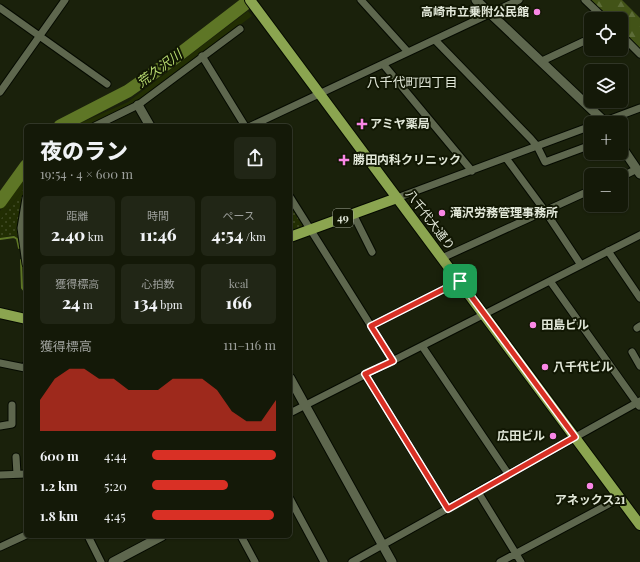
<!DOCTYPE html>
<html lang="ja">
<meta charset="utf-8">
<style>
body{margin:0;font-family:"Playfair Display","Noto Sans JP",serif;background:#212616;color:#f1f3f6;height:100vh;display:flex;flex-direction:column;font-size:15px;white-space:nowrap}
*{box-sizing:border-box;margin:0}
p{font-size:13px;color:#9da09c}
.icon{flex:none;width:22px;height:22px;fill:none;stroke:currentColor;stroke-width:2;stroke-linecap:round;stroke-linejoin:round}
.map{position:relative;flex:1;overflow:hidden}
.panel{position:absolute;left:24px;top:124px;width:268px;height:414px;display:flex;flex-direction:column;background:#141908;border-radius:6px;box-shadow:0 1px 3px #0004,0 0 0 1px #333829}
.panel>*{flex:none}
.fabs{position:absolute;left:584px;top:12px;display:grid;gap:8px}
.fabs a{display:grid;place-items:center;width:44px;height:44px;border-radius:6px;background:#141908;box-shadow:0 1px 3px #0004,0 0 0 1px #333829;font-size:20px}
.pin{position:absolute;display:grid;place-items:center;width:34px;height:34px;color:#fff;margin:-17px;border-radius:8px;box-shadow:0 2px 6px #0006}
.round{display:grid;place-items:center;flex:none;width:42px;height:42px;border-radius:6px;background:#212616}
.headline{display:flex;align-items:center;justify-content:space-between;height:68px;padding:0 16px}
h1{font-size:22px;font-weight:800;line-height:30px}
.metrics{display:grid;grid-template-columns:repeat(3,1fr);gap:6px;height:68px;padding:4px 16px}
.metrics div{display:grid;align-content:center;border-radius:6px;background:#212616;text-align:center}
.metrics b{font-size:17px;font-weight:800}
.metrics small{font-size:11px;font-weight:400}
.metrics p{font-size:11px}
.chart{height:112px;padding:8px 16px}
.chart p{display:flex;justify-content:space-between}
.chart svg{width:100%;height:72px;margin-top:4px;fill:#d93025;opacity:.7}
ul{padding:0 16px;list-style:none;font-size:13px}
li{display:grid;grid-template-columns:64px 48px 1fr;align-items:center;height:30px}
li i{height:10px;border-radius:5px;background:#d93025}
.map>svg:first-child{display:block}
.grass{fill:#222e03}
.forest{fill:url(#forest-firs)}
.park{fill:url(#park-dots)}
.lines{fill:none;stroke-linecap:round;stroke-linejoin:round}
.stream{stroke:#5e7626;stroke-width:2}
.river{stroke:#5e7626;stroke-width:13}
.minor-casing{stroke:#050a00;stroke-width:9}
.tertiary-casing{stroke:#050a00;stroke-width:11}
.primary-casing{stroke:#050a00;stroke-width:12}
.minor{stroke:#5e674e;stroke-width:7}
.tertiary{stroke:#5e674e;stroke-width:9}
.primary{stroke:#8ba550;stroke-width:10}
.route-casing{stroke:#fff;stroke-width:8}
.route{stroke:#d93025;stroke-width:5}
.poi-dot{fill:#fa87e6;stroke:#111703;stroke-width:1.5}
.labels{text-anchor:middle;stroke-width:4;stroke-linejoin:round;paint-order:stroke}
.shield{fill:#111703;stroke:#a3a999;stroke-width:1}
.shield-label{font-size:11px;font-weight:bold;fill:#e2e8d9}
.poi-label{font-size:12px;font-weight:bold;fill:#e2e8d9;stroke:#111703;text-anchor:start}
.street-label{font-size:12px;fill:#e2e8d9;stroke:#111703}
.water-label{font-size:13px;font-style:italic;fill:#b9db71;stroke:#111703}
.neighbourhood-label{font-size:13px;fill:#e2e8d9;stroke:#111703}
</style>
<div class="map">
<svg width="640" height="562" viewBox="0 0 640 562">
<defs>
<pattern id="forest-firs" width="22" height="20" patternUnits="userSpaceOnUse"><rect width="22" height="20" fill="#425317"/><path d="M5 1l3.5 6h-7zM16 11l3.5 6h-7z" fill="#5d6c38"/></pattern>
<pattern id="park-dots" width="8" height="8" patternUnits="userSpaceOnUse"><rect width="8" height="8" fill="#222e03"/><path d="M2 2h.1M6 6h.1" fill="none" stroke="#424c27" stroke-width="1.8" stroke-linecap="round"/></pattern>
</defs>
<rect width="100%" height="100%" fill="#1a210b"/>
<path class="grass" d="M248,11L252,16L132,105L87,126H74L128,102Z
M26,175V186L0,220V211Z"/>
<path class="forest" d="M590,0H622L640,18V49L621,31V19H609Z"/>
<path class="park" d="M26,186L19,213V240L14,235L0,238V220Z
M290,203L303,224L301,229L290,233Z"/>
<g class="lines">
<path class="stream" d="M0,239L14,237L17,239L19,248
M21,260L22,288L26,293"/>
<path class="river" d="M60,126L128,91L172,60L250,0
M0,202L26,166"/>
<g class="minor-casing">
<path id="minor" d="M361,0L408,52
M585,0L605,19
M0,8L107,84
M621,35L640,54
M435,40L531,139L537,146L545,162L591,145
M202,56L245,126
M542,61L591,38
M383,64L472,171
M0,92L65,0
M600,123L640,108
M95,126L138,105L240,29
M251,126L519,0
M506,158L545,211L581,265
M621,177L637,169
M290,197L393,361
M26,198L21,228L26,264
M397,198L591,126
M353,214L372,252
M608,251L640,298
M442,258L591,190
M550,281L639,406
M371,326L460,281
M637,328L640,326
M422,346L509,475
M632,352L640,366
M0,363L25,368L26,365
M365,374L448,509
M290,413L640,235
M0,426L12,424V405
M16,457L17,474
M0,475L26,474
M478,492L521,562
M290,499L324,562
M88,536L101,562
M241,536L255,562
M0,547L26,535
M352,562L640,401
M500,562L620,498"/>
</g>
<g class="tertiary-casing">
<path id="tertiary" d="M476,0L606,123
M138,105L150,126
M621,146L640,174
M290,378L392,562
M113,562L162,536"/>
</g>
<g class="primary-casing">
<path id="primary" d="M250,0L640,525
M290,237L397,198
M0,313L26,319"/>
</g>
<use href="#minor" class="minor"/>
<use href="#tertiary" class="tertiary"/>
<use href="#primary" class="primary"/>
</g>
<g class="lines">
<g class="route-casing">
<path id="route" d="M460,281L575,437L448,509L365,374L393,361L371,326Z"/>
</g>
<use href="#route" class="route"/>
</g>
<g class="poi-dot">
<circle cx="537" cy="12" r="4"/>
<path d="M360 118h4v4h4v4h-4v4h-4v-4h-4v-4h4z"/>
<path d="M342 154h4v4h4v4h-4v4h-4v-4h-4v-4h4z"/>
<circle cx="442" cy="213" r="4"/>
<circle cx="533" cy="325" r="4"/>
<circle cx="545" cy="367" r="4"/>
<circle cx="553" cy="436" r="4"/>
<circle cx="590" cy="486" r="4"/>
</g>
<g class="labels">
<rect class="shield" x="333" y="209" width="20" height="18" rx="3"/>
<g class="shield-label">
<text x="343" y="222">49</text>
</g>
<g class="poi-label">
<text x="529" y="16" text-anchor="end">高崎市立乗附公民館</text>
<text x="370" y="128">アミヤ薬局</text>
<text x="353" y="164">勝田内科クリニック</text>
<text x="450" y="217">滝沢労務管理事務所</text>
<text x="541" y="329">田島ビル</text>
<text x="553" y="371">八千代ビル</text>
<text x="545" y="440" text-anchor="end">広田ビル</text>
<text x="590" y="504" text-anchor="middle">アネックス21</text>
</g>
<g class="street-label">
<text transform="translate(430 220) rotate(53)" y="4">八千代大通り</text>
</g>
<g class="water-label">
<text transform="translate(159 68) rotate(-37)" y="5">荒久沢川</text>
</g>
<g class="neighbourhood-label">
<text x="412" y="87">八千代町四丁目</text>
</g>
</g>
</svg>
<div class="fabs">
<a><svg class="icon" aria-label="locate" viewBox="0 0 24 24"><circle cx="12" cy="12" r="6"/><path d="M12 2v4M12 18v4M2 12h4M18 12h4"/></svg></a>
<a><svg class="icon" aria-label="layers" viewBox="0 0 24 24"><path d="M12 4l9 5-9 5-9-5zM3 14l9 5 9-5"/></svg></a>
<a>+</a>
<a>−</a>
</div>
<div class="pin" style="left:460px;top:281px;background:#1e9e55"><svg class="icon" aria-label="arrive" viewBox="0 0 24 24"><path d="M6 21V4h12l-3 4 3 4H6"/></svg></div>
<section class="panel">
<div class="headline"><div><h1>夜のラン</h1><p>19:54 · 4 × 600 m</p></div><a class="round"><svg class="icon" aria-label="share" viewBox="0 0 24 24"><path d="M12 15V3M7 8l5-5 5 5M5 13v7h14v-7"/></svg></a></div>
<div class="metrics">
<div><p>距離</p><b>2.40<small> km</small></b></div>
<div><p>時間</p><b>11:46</b></div>
<div><p>ペース</p><b>4:54<small> /km</small></b></div>
</div>
<div class="metrics">
<div><p>獲得標高</p><b>24<small> m</small></b></div>
<div><p>心拍数</p><b>134<small> bpm</small></b></div>
<div><p>kcal</p><b>166</b></div>
</div>
<div class="chart"><p><span>獲得標高</span>111–116 m</p>
<svg viewBox="0 0 160 44" preserveAspectRatio="none"><path d="M0 44V25L10 12L20 6L30 6L40 12L50 12L60 19L70 19L80 19L90 12L100 12L110 12L120 19L130 32L140 38L150 38L160 25V44z"/></svg>
</div>
<ul>
<li><b>600 m</b>4:44<i style="width:100%"></i></li>
<li><b>1.2 km</b>5:20<i style="width:61%"></i></li>
<li><b>1.8 km</b>4:45<i style="width:98%"></i></li>
</ul>
</section>
</div>
